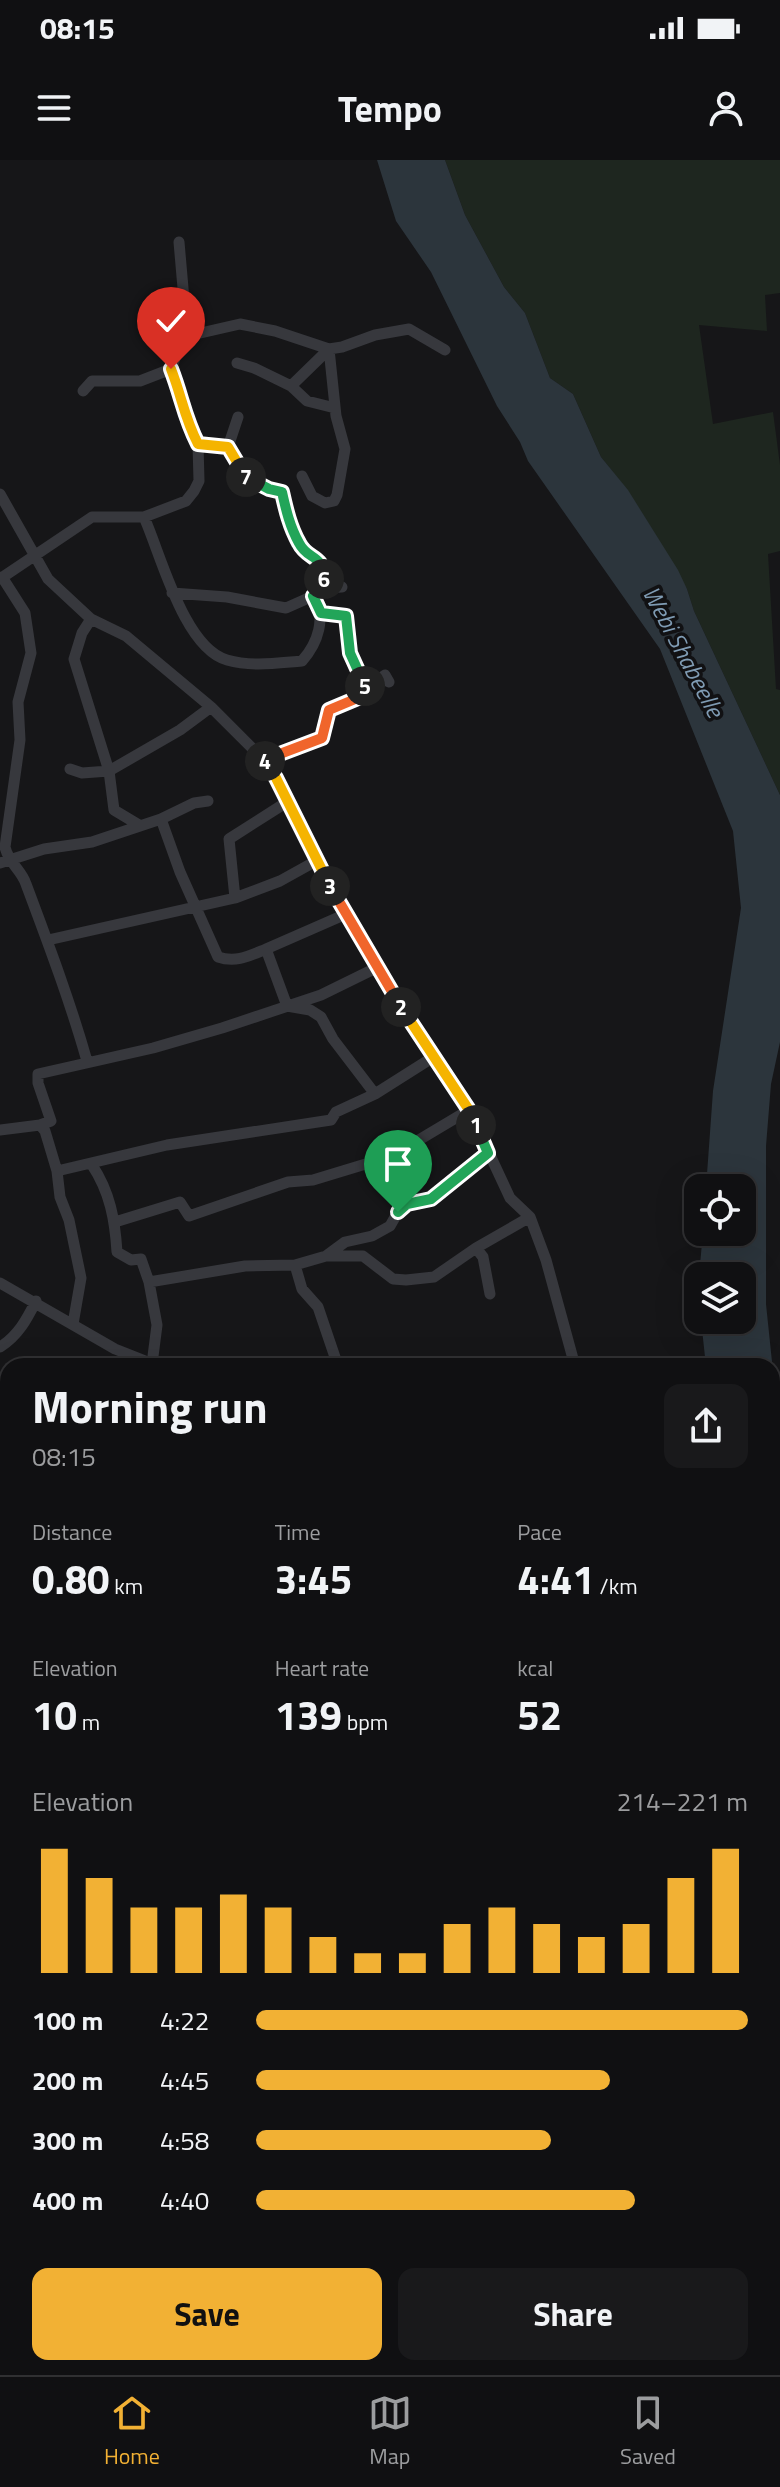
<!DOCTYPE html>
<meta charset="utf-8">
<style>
body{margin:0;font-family:"Titillium Web",sans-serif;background:#19191b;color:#f1f3f6;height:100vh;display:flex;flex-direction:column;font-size:30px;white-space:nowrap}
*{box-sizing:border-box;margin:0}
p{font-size:26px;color:#9c9d9f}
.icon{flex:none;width:44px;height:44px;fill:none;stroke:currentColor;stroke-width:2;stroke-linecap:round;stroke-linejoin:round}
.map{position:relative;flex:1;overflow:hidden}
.drawer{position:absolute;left:0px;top:1198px;width:780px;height:1018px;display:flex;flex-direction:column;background:#101012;border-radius:24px 24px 0 0;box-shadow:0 8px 32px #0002,0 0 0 2px #303032}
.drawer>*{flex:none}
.buttons{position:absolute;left:684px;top:1014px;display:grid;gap:16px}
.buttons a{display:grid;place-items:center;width:72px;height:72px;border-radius:16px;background:#101012;box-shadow:0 8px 32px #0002,0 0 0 2px #303032;font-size:40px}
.pin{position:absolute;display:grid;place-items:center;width:68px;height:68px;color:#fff;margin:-82px -34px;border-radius:50% 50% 50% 0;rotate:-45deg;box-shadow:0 0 8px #0007}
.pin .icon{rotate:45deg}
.km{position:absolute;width:40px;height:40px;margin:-20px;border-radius:50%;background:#222;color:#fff;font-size:22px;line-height:40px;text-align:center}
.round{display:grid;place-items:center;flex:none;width:84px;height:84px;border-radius:16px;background:#19191b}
.overview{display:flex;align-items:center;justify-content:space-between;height:136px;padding:0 32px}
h1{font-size:44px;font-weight:700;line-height:60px}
.stats{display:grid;grid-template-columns:repeat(3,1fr);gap:12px;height:136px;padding:8px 32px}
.stats div{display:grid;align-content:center}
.stats b{font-size:40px;font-weight:700}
.stats small{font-size:22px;font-weight:400}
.stats p{font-size:22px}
.chart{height:224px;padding:16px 32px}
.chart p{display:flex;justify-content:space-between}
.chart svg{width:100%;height:144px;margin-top:8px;stroke:#f2b134;stroke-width:6}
.primary-button{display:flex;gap:16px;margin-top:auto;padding:16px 32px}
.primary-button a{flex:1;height:92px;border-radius:16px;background:#f2b134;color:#111;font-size:32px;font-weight:700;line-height:92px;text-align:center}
.primary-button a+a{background:#19191b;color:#f1f3f6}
ul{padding:0 32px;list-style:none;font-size:26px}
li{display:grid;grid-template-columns:128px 96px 1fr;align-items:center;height:60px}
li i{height:20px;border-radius:10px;background:#f2b134}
.status{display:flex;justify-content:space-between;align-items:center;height:56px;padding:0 40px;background:#101012;direction:ltr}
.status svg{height:22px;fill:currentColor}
header{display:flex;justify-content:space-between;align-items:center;height:104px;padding:0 32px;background:#101012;font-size:36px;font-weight:700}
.dock{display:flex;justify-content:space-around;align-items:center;height:112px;border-top:2px solid #303032;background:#101012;font-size:22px;color:#9c9d9f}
.dock a{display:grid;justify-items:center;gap:4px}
.dock .current{color:#f2b134}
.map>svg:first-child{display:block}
.green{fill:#1e261f}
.water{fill:#2c353c}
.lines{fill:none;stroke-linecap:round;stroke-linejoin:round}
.minor{stroke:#37383d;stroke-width:11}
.split-1-casing{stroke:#fff;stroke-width:16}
.split-2-casing{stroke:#fff;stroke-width:16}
.split-3-casing{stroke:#fff;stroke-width:16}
.split-4-casing{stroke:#fff;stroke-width:16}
.split-5-casing{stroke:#fff;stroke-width:16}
.split-6-casing{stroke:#fff;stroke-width:16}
.split-7-casing{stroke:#fff;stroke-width:16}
.split-8-casing{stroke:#fff;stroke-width:16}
.split-1{stroke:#22a559;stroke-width:10}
.split-2{stroke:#f5b400;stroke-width:10}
.split-3{stroke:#f0652b;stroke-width:10}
.split-4{stroke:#f5b400;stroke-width:10}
.split-5{stroke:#f0652b;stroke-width:10}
.split-6{stroke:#22a559;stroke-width:10}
.split-7{stroke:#22a559;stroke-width:10}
.split-8{stroke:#f5b400;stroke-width:10}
.labels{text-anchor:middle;stroke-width:7;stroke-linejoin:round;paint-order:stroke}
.water-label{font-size:24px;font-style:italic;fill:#7f9bb3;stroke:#111113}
</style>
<div class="status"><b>08:15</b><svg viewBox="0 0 49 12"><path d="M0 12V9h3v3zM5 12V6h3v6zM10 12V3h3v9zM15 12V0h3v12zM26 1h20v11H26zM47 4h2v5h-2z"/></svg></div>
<header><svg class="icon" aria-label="menu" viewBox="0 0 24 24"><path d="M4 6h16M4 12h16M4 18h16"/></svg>Tempo<svg class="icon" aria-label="person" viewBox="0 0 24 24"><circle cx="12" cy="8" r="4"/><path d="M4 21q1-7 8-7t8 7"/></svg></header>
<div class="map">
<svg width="780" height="2215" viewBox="0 0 780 2215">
<rect width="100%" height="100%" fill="#161618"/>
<path class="green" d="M445,0H780V133L765,135L767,171L699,165L713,264L773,252L780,305V391L768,394L776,529L780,530V635L694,451L687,429L655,374L628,331L601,297L573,234L550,218L525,153L504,127L465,55Z"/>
<path class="water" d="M377,0H445L465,55L504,127L525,153L550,218L573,234L601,297L628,330L678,410L687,429L694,451L780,635V882L771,924L766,986V1144L777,1250L780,1257V1362L772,1357V1206H706L701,1160H742V1116H699L703,1072H742V1028H706L713,931L741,748L733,671L660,489L528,301L520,282L497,246L431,112L396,61Z"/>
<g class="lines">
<path class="minor" d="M183,177L240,164L275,171L329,189L342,187L375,175L409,169L445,190
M237,203L254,208L291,226L307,241L335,248
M291,226L329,189
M83,231L92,221H140L171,209
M198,284L228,287
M228,287C247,315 246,323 282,332L287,356L300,387L319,400L323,408L324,428
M228,287L238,257
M302,316L312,336L325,343L334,341L337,335L345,289L336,256L329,189
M0,334L48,419L91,459L126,476L211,547L264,600L276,618L316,701L376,808L469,950L510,1038L530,1057L546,1100L575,1206
M144,357C161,395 184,488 227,500C252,507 277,503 302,501C318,483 327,457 313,436
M2,417L25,453L31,493L18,542L20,580L5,687C9,704 21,709 26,724C48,783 70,841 87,901
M0,419L92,357H144L186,341L194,331L199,321L198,284L185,259L180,232L171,209L183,177L185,151L179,82
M172,433L227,437L286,448L313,436L324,428L342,427
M321,453L346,456L350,493L366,528
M91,459L82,473L74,499L109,611L114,650L139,665
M264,600L322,578L329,550L360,537L366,528L385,515L389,522
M70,609L82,613L109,611L180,570L211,547
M161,659L180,712L218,797C236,803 249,796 266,789L287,846L310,850L321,857L333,879L375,934
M0,703L44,689L92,682L161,659L194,643L208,641
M235,738L229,679L287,642
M48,780L235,738L280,721L316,701
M266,789L346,754
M40,965L51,961L38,923V914L153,888L222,868L321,835L376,808
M0,970L40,965L45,971L57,1011L60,1037L69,1060L81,1118L73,1164
M92,1005C110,1032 115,1060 117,1092L131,1100L141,1099L149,1122L157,1165L152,1204
M57,1011L167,985L331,960L336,952L375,934L435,896
M115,1062L180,1042L189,1056L288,1022L313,1020L392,996L469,950
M476,1088L530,1057
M326,1096H363L393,1119L406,1120L434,1117L476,1088L483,1097L490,1134
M295,1105L302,1129L318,1147L338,1206
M149,1122L245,1106L295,1105L326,1096L345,1082L372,1076L390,1066L398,1052L407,1044L431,1039L488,993
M0,1123L115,1189L158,1206
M0,1187C18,1176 27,1159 36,1141
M772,1484L780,1491
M0,1501L8,1472
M0,1611L8,1616
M772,1627L780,1618
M772,1677L780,1676
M0,1680L8,1675
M0,1769L8,1765
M0,1820L8,1833
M772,1821L780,1815
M772,1852L780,1872
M0,1963L8,1961
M772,1985L780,1990
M772,2109L780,2111
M328,2208L329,2215
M232,2212L233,2208
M6,2215L8,2204
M438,2215V2208
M534,2215L543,2208"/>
</g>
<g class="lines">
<g class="split-1-casing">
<path id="split-1" d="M398,1052L407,1044L431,1039L488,993L476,965"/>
</g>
<g class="split-2-casing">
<path id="split-2" d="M401,847L469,950L476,965"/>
</g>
<g class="split-3-casing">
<path id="split-3" d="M330,726L401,847"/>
</g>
<g class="split-4-casing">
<path id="split-4" d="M265,601L276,618L330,726"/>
</g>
<g class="split-5-casing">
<path id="split-5" d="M265,601L264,600L322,578L329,550L360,537L365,526"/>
</g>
<g class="split-6-casing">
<path id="split-6" d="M324,419V428L313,436L321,453L346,456L350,493L365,526"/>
</g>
<g class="split-7-casing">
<path id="split-7" d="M246,317L269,329L282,332C286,350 290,367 299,383C308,401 323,393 324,419"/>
</g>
<g class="split-8-casing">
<path id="split-8" d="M171,209C182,237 184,257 198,284L228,287L246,317"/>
</g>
<use href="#split-1" class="split-1"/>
<use href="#split-2" class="split-2"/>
<use href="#split-3" class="split-3"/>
<use href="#split-4" class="split-4"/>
<use href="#split-5" class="split-5"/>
<use href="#split-6" class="split-6"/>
<use href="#split-7" class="split-7"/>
<use href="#split-8" class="split-8"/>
</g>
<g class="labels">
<g class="water-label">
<text transform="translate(683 492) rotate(62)" y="8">Webi Shabeelle</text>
</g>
</g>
</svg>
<div class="buttons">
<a><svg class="icon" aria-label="locate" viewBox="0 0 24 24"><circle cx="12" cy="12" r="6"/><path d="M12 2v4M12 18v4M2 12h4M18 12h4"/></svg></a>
<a><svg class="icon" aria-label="layers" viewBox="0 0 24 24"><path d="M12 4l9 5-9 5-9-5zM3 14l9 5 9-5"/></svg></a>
</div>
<div class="pin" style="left:398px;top:1052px;background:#1e9e55"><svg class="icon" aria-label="arrive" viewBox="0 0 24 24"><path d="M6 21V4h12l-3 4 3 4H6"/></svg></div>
<div class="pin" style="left:171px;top:209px;background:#d93025"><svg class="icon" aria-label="check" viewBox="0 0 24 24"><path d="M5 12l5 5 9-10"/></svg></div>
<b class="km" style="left:476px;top:965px">1</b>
<b class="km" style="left:401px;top:847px">2</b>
<b class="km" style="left:330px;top:726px">3</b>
<b class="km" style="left:265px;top:601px">4</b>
<b class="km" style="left:365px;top:526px">5</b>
<b class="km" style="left:324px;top:419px">6</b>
<b class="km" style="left:246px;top:317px">7</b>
<section class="drawer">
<div class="overview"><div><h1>Morning run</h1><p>08:15</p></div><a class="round"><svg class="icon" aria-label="share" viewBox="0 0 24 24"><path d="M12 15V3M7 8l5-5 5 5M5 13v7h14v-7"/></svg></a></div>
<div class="stats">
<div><p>Distance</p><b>0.80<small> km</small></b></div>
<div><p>Time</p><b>3:45</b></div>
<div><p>Pace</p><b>4:41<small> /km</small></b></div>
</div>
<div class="stats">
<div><p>Elevation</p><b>10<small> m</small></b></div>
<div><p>Heart rate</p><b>139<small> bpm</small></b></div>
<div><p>kcal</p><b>52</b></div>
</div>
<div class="chart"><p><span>Elevation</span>214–221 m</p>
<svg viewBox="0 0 160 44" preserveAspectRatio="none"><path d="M5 44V6M15 44V15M25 44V24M35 44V24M45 44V20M55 44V24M65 44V33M75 44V38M85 44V38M95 44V29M105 44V24M115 44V29M125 44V33M135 44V29M145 44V15M155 44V6"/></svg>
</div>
<ul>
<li><b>100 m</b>4:22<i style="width:100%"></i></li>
<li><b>200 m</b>4:45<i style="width:72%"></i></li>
<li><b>300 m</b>4:58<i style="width:60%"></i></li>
<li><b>400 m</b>4:40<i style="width:77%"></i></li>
</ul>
<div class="primary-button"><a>Save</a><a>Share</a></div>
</section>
</div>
<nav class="dock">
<a class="current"><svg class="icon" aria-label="home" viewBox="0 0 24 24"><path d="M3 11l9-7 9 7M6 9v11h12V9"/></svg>Home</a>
<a><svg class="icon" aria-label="map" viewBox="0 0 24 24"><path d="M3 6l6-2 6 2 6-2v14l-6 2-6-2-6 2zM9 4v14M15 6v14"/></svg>Map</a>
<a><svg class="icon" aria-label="saved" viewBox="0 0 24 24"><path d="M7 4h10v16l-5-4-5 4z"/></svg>Saved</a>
</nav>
